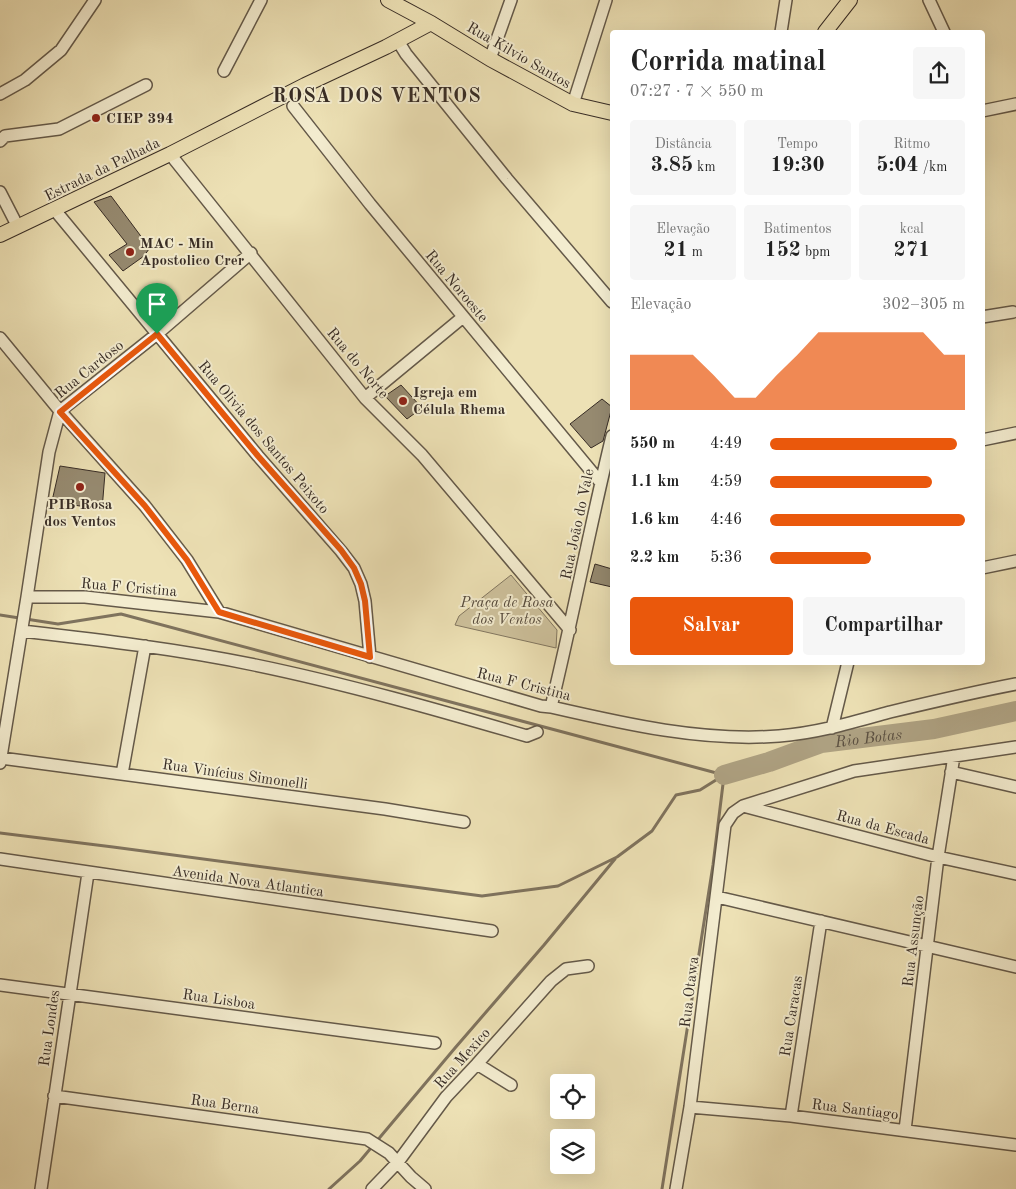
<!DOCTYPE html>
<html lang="pt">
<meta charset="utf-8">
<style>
body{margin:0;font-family:"Old Standard TT",serif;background:#f6f6f6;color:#222;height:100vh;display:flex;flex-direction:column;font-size:19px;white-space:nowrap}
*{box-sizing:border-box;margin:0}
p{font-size:16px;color:#767676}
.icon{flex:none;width:28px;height:28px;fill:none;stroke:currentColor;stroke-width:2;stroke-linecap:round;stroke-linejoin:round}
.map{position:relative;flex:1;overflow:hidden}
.details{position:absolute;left:610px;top:30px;width:375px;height:635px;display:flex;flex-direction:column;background:#fff;border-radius:5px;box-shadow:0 5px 20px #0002}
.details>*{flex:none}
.fabs{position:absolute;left:550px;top:1074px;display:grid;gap:10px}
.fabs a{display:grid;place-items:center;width:45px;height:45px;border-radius:5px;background:#fff;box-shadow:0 5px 20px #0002;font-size:25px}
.pin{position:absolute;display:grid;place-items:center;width:42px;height:42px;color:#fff;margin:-51px -21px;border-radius:50% 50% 50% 0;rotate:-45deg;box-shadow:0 0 5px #0007}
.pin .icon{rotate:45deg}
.round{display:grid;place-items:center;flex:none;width:52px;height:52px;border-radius:5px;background:#f6f6f6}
.summary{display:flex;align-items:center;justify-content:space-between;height:85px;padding:0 20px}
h1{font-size:28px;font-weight:700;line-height:38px}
.figures{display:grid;grid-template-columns:repeat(3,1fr);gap:8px;height:85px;padding:5px 20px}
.figures div{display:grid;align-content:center;border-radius:5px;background:#f6f6f6;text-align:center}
.figures b{font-size:21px;font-weight:700}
.figures small{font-size:14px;font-weight:400}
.figures p{font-size:14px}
.chart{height:140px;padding:10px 20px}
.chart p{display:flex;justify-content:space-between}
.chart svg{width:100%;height:90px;margin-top:5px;fill:#ea580c;opacity:.7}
.cta{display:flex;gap:10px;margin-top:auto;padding:10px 20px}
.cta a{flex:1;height:58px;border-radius:5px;background:#ea580c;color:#fff;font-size:20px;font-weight:700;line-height:58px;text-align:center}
.cta a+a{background:#f6f6f6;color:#222}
ul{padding:0 20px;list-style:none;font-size:16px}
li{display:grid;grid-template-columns:80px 60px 1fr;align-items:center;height:38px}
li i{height:12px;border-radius:6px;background:#ea580c}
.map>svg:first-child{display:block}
.green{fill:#cec29d;stroke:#827761}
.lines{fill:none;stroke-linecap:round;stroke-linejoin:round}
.stream{stroke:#7f735e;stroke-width:3}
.river{stroke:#afa384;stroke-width:20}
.building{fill:#968a70;stroke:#372c25}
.minor-casing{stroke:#645949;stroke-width:14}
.major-casing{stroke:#372c25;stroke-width:16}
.minor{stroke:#f3eccf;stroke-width:11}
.major{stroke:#ede1b5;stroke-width:14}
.route-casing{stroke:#fff;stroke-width:10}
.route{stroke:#ea580c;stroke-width:6}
.poi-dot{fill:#8f2418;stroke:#f3eccf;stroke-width:2}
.labels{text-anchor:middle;stroke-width:4;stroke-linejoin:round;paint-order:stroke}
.street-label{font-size:15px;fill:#372c25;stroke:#f3eccf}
.poi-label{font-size:15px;font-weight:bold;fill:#372c25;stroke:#f3eccf;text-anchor:start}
.park-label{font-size:15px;font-style:italic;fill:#554a3d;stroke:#f3eccf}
.water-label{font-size:16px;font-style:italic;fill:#5b5042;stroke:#f3eccf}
.district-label{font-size:20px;font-weight:bold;letter-spacing:1px;fill:#372c25;stroke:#f3eccf}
</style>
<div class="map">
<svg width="1016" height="1189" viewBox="0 0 1016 1189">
<rect width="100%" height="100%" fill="#ede1b5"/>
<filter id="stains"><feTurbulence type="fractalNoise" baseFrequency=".004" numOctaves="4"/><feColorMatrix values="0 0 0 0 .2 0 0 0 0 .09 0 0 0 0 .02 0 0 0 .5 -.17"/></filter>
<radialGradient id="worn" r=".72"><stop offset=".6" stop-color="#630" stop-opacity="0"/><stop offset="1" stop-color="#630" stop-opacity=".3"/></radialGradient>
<path class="green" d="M511,575L557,630L556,648L455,625L459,616Z"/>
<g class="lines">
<path class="stream" d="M0,615L58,624L121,614L724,775
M0,833L113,847L482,896L558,886L617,857L652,831L676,795L700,790L724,775
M329,1189L360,1161L455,1048L544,945L615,859
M662,1189L713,865L724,776"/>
<path class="river" id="s1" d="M724,775L769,762L821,743L934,729L1016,711"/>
</g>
<path class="building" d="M111,196L140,235L149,249L144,256L123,271L109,255L127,244L94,202Z
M401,385L422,408L407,419L385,396Z
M602,399L612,407L603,441L591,448L570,424Z
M60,466L105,473L102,510L52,501Z
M595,564L612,569V587L590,582Z"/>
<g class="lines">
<g class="minor-casing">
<path id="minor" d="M929,0L944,32
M781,32L786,0
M398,41L406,54L507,179L612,302
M490,59L511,0
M224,71L261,0
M0,94L25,80L61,50L95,0
M573,104L606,0
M293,106L370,204L601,483
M982,111L1016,104
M0,141L5,136L59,129L146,85
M170,154L365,398L422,455L570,630
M0,192L18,227
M54,209L258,456L341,551L354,568L361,584L365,601L370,657
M982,317L1013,312
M0,338L60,411L145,506L187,560L219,612
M365,398L463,317
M982,440L1016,433
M982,568L1016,561
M27,597H85L219,612L541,706L551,707C625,724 703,742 779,736C818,733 854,722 890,712C932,702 974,692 1016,684
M22,631C100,640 178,649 255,665C347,684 438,710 527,736L537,732
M551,707C573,617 590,526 612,436
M832,728L848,662
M1,758L385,809L464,822
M0,763L27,597L49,452L60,411L157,334L251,253
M951,772L1016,787
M122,774L145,646
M743,806L938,857L1016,874
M0,859L492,931
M717,897L1016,967
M0,985L435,1043
M477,1064L511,1085
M54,1096L367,1139L389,1153L411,1177L425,1189
M690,1107L791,1116L1016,1145
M791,1116L821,921
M905,1130L938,857L954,756
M41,1189L88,873
M372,1189L398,1162L446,1097L477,1064L551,981L566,969L588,966
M676,1189L690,1107L725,825L733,813L743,806L854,771L1016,747"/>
</g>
<g class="major-casing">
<path id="major" d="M388,0L431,23L490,59L573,104L612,113
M825,32L850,0
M0,235L170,154L305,85L386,47L431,23"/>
</g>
<use href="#minor" class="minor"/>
<use href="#major" class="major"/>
</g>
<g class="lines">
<g class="route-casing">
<path id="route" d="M157,334L258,456L341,550L354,568L361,584L365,601L370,657L219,612L187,560L145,506L60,412Z"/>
</g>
<use href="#route" class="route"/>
</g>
<g class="poi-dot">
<circle cx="96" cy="118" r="5"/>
<circle cx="130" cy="252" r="5"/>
<circle cx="403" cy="401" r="5"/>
<circle cx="80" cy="487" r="5"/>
</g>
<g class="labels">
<g class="street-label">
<text transform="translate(519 55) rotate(30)" y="5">Rua Kilvio Santos</text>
<text transform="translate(102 169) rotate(-26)" y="5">Estrada da Palhada</text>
<text transform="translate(457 286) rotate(50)" y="5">Rua Noroeste</text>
<text transform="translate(358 363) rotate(50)" y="5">Rua do Norte</text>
<text transform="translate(89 369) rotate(-39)" y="5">Rua Cardoso</text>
<text transform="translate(264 437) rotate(50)" y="5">Rua Olivia dos Santos Peixoto</text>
<text transform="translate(577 524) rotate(-78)" y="5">Rua João do Vale</text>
<text transform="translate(129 587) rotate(5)" y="5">Rua F Cristina</text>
<text transform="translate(524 684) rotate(14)" y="5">Rua F Cristina</text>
<text transform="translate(235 774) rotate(8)" y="5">Rua Vinícius Simonelli</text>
<text transform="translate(883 827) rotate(15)" y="5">Rua da Escada</text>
<text transform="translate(248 881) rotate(8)" y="5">Avenida Nova Atlantica</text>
<text transform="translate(913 941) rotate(-83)" y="5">Rua Assunção</text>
<text transform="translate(689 992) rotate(-83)" y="5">Rua Otawa</text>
<text transform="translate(219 999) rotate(8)" y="5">Rua Lisboa</text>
<text transform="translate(791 1016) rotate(-81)" y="5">Rua Caracas</text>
<text transform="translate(49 1028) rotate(-82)" y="5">Rua Londes</text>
<text transform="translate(462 1058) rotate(-48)" y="5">Rua Mexico</text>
<text transform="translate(225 1104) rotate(8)" y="5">Rua Berna</text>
<text transform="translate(855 1109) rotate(7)" y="5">Rua Santiago</text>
</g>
<g class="poi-label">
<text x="106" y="123">CIEP 394</text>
<text x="140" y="248">MAC - Min<tspan x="140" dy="17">Apostolico Crer</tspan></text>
<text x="413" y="397">Igreja em<tspan x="413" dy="17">Célula Rhema</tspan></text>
<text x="80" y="509" text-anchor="middle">PIB Rosa<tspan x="80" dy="17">dos Ventos</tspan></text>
</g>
<g class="park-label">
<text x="507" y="607">Praça de Rosa<tspan x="507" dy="17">dos Ventos</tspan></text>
</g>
<g class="water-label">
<text dy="6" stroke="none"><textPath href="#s1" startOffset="150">Rio Botas</textPath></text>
</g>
<g class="district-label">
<text x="377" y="102">ROSA DOS VENTOS</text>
</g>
</g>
<rect width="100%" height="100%" filter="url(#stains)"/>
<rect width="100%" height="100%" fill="url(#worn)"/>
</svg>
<div class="fabs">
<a><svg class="icon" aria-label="locate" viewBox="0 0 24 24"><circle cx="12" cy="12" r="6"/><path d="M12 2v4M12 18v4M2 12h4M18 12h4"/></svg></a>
<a><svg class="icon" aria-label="layers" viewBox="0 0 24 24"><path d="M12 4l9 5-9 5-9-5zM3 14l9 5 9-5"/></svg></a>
</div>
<div class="pin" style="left:157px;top:334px;background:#1e9e55"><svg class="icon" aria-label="arrive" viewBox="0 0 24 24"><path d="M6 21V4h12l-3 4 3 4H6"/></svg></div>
<section class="details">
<div class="summary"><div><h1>Corrida matinal</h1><p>07:27 · 7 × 550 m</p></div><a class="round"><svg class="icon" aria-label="share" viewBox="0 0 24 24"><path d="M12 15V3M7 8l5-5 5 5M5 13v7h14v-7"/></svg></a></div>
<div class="figures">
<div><p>Distância</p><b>3.85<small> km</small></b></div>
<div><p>Tempo</p><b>19:30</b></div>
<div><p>Ritmo</p><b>5:04<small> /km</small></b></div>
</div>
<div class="figures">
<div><p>Elevação</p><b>21<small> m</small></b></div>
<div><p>Batimentos</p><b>152<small> bpm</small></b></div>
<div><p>kcal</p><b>271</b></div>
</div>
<div class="chart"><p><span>Elevação</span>302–305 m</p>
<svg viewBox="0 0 160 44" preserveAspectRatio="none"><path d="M0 44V17L10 17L20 17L30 17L40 27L50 38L60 38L70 27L80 17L90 6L100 6L110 6L120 6L130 6L140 6L150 17L160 17V44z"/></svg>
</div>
<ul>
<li><b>550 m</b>4:49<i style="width:96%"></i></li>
<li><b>1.1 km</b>4:59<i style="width:83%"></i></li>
<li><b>1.6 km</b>4:46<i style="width:100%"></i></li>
<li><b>2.2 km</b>5:36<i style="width:52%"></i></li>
</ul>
<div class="cta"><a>Salvar</a><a>Compartilhar</a></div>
</section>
</div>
